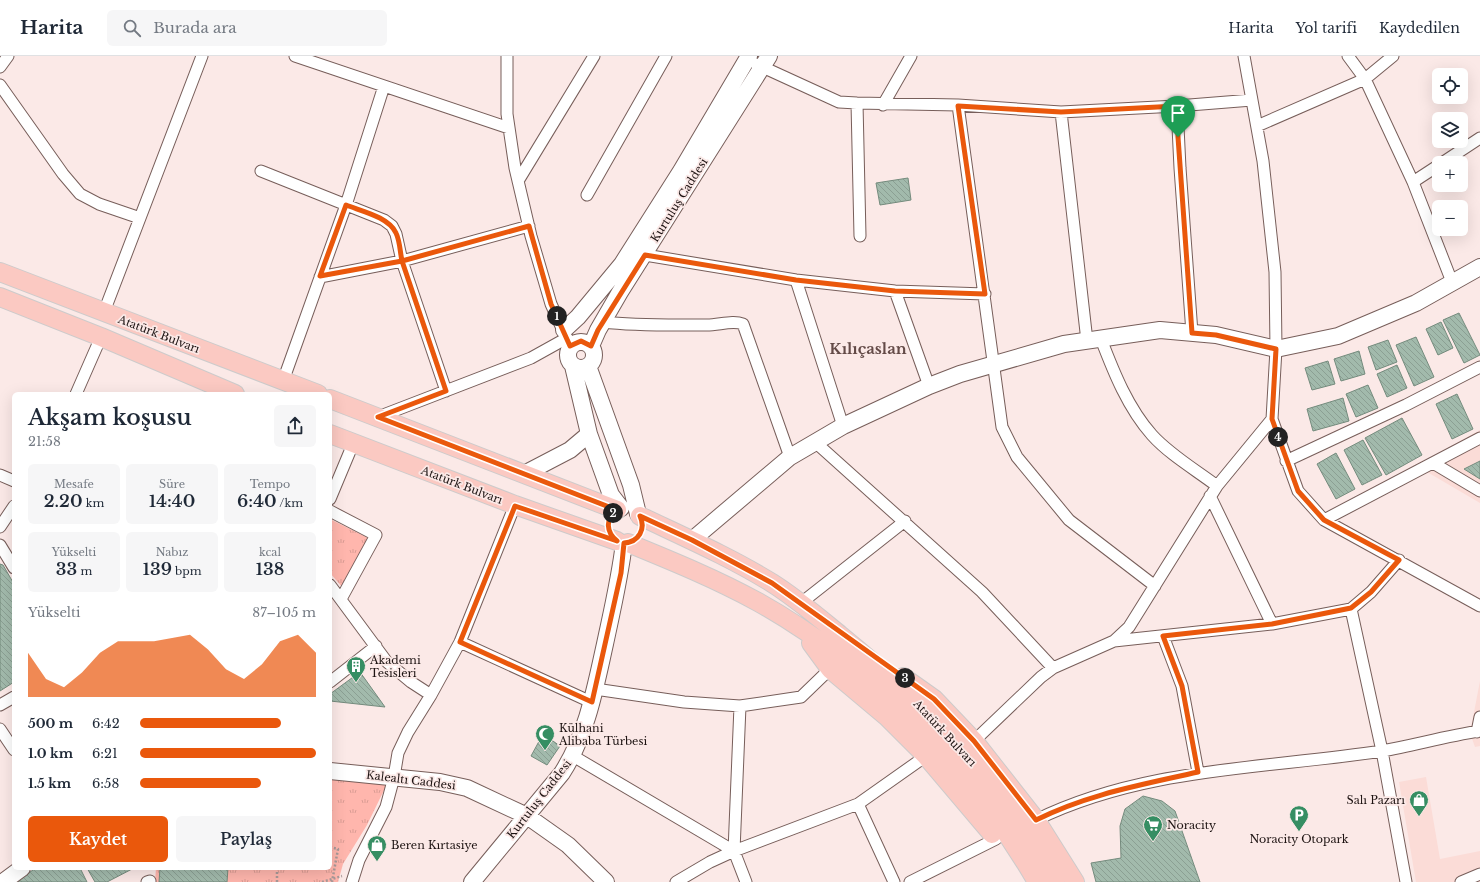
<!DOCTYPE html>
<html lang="tr">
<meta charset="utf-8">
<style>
body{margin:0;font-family:"Libre Baskerville",serif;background:#f6f6f7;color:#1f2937;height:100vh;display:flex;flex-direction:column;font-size:15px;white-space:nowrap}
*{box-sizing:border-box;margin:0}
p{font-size:13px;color:#747a83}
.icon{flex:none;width:22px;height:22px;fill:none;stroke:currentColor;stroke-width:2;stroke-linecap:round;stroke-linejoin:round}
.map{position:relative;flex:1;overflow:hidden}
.sheet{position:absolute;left:12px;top:336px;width:320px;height:478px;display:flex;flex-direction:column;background:#fff;border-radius:6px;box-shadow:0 4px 16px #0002}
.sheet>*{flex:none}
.fabs{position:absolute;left:1432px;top:12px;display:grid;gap:8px}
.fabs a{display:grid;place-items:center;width:36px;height:36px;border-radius:6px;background:#fff;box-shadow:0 4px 16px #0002;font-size:20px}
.pin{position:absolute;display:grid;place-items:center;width:34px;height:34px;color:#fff;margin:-41px -17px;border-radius:50% 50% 50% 0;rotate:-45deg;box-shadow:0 0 4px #0007}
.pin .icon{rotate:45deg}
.km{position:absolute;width:20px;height:20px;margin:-10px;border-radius:50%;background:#222;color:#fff;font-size:11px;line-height:20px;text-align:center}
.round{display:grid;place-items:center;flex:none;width:42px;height:42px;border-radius:6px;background:#f6f6f7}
.head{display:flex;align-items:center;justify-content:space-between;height:68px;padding:0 16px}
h1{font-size:22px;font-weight:600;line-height:30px}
.figures{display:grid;grid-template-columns:repeat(3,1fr);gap:6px;height:68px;padding:4px 16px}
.figures div{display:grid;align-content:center;border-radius:6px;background:#f6f6f7;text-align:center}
.figures b{font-size:17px;font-weight:600}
.figures small{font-size:11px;font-weight:400}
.figures p{font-size:11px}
.chart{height:112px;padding:8px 16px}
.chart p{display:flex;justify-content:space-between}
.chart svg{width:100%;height:72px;margin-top:4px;fill:#ea580c;opacity:.7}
.button{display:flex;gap:8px;margin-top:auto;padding:8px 16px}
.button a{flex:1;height:46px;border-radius:6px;background:#ea580c;color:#fff;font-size:16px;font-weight:600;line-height:46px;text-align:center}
.button a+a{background:#f6f6f7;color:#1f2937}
ul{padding:0 16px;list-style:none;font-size:13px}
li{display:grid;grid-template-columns:64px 48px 1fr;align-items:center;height:30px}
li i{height:10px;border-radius:5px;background:#ea580c}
header{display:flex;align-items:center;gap:24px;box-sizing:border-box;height:56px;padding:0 20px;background:#fff;border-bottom:1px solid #e0e1e3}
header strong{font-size:19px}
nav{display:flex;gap:22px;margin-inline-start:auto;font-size:14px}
.search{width:280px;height:36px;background:#f6f6f7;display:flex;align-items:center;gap:10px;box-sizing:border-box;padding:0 14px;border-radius:6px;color:#747a83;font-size:15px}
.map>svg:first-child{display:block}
.built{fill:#fbdcd7}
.park{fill:url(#park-tufts)}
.building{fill:url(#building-back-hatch);stroke:#748b7d}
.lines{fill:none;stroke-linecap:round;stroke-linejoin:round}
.street-casing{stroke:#775e5a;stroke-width:13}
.secondary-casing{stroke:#775e5a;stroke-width:18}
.primary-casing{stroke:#cdcbcb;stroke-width:20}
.path{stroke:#a89998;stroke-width:2.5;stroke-dasharray:2 2;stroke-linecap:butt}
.street{stroke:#fff;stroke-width:11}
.secondary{stroke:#fff;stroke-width:16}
.primary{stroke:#fbc9c2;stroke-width:18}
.route-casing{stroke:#fff;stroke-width:8}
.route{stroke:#ea580c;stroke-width:5}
.labels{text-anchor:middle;stroke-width:3.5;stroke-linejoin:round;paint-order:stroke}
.street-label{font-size:11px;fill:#1d1312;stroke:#fbe9e7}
.poi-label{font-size:11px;fill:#1d1312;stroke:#fbe9e7;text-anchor:start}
.district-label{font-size:15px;font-weight:bold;fill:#634a47;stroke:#fbe9e7}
</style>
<header>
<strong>Harita</strong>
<div class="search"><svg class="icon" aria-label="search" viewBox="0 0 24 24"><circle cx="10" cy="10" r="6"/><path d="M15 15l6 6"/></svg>Burada ara</div>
<nav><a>Harita</a><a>Yol tarifi</a><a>Kaydedilen</a></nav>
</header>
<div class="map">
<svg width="1480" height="826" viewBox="0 0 1480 826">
<defs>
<pattern id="park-tufts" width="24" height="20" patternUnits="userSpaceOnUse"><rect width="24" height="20" fill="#ffb6ad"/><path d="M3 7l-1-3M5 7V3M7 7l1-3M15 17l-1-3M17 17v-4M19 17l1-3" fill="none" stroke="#da9c94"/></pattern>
<pattern id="building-back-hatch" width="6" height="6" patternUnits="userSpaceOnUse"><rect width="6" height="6" fill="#a2baac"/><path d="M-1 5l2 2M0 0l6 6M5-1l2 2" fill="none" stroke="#8b9f93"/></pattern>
</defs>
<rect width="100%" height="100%" fill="#fbe9e7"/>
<path class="built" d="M1480,374V447L1422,413L1424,405Z
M1480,625V690L1475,691L1470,677Z
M1426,721L1440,803L1480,795V826H1416L1399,726Z"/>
<path class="park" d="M330,463L368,482L342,531L330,517Z
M330,720L389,724L367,769L343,808L338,826H155L156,812H330Z"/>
<path class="building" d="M908,122L911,144L880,149L876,127Z
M1459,257L1480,299L1464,307L1443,264Z
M1441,266L1453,292L1438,299L1426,273Z
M1416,281L1434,321L1414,330L1396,289Z
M1388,284L1397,306L1376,314L1368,291Z
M1359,295L1365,318L1341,325L1334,303Z
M1328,305L1335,328L1312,334L1305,312Z
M1397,309L1407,332L1387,341L1377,318Z
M1368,329L1378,352L1356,361L1346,338Z
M1457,338L1473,373L1452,383L1436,348Z
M1343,342L1349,365L1313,375L1307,353Z
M1402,362L1422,399L1386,419L1365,382Z
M1363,384L1382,419L1362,429L1344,394Z
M1336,397L1355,433L1336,443L1317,408Z
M1480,405V423L1464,413Z
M0,508L3,509L14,528V626L0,635Z
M360,616L385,651L330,645V638Z
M543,678L560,690L547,709L531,700Z
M1143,740L1162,745L1175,755L1200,826H1096L1091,807L1121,802L1120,770L1125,753Z
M36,812H80L87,826H15Z
M87,812H134L107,826H95Z
M160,812H228L227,826H159Z"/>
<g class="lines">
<g class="street-casing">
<path id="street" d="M295,0L509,72
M507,0V58L515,112L531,180L551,248L570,290
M1244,0L1263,105L1275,216L1276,293L1272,363L1298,435L1324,464L1480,550
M1348,0L1365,23L1413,126L1452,226
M756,8L839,46L857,47L958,49L1061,56L1177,50L1252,44
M0,11L8,0
M0,29L63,118L80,138L99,148L140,162
M857,47L860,180
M883,49L911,0
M958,49L1002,371L1017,401L1069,464L1155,530
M1177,50L1180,112L1192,277
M1061,56L1087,285
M1257,70L1365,23L1393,0
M1442,107L1480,82
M261,115L384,164L392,170L396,178L402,205L446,335
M518,125L594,0
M1413,126L1439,109
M587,139L666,0
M645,199L796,224L895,235L985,238
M320,221L402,205L529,170
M796,224L843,370
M895,235L929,330
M104,256L202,0
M603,266C637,270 672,269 707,269C719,269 733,264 743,268L790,401
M1101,283C1114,317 1128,352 1152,379C1170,399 1196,414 1217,430
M283,325L346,149L384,30
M76,338L101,281
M378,361L531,302L567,282
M815,386L982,536L1053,612
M1286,405L1406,349L1480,311
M1433,407L1480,435
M0,419L14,425
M1210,440L1272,568
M330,443L353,388
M330,455L376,479L341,543
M1324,464L1480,382
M0,471L14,450
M0,489L14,512
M330,529L387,606L411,626L431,639
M801,547L905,465
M1351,553L1382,695L1406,826
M1163,580L1182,630L1198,716
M1114,585L1272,568L1351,553L1371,536L1399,504
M460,586L591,646
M330,626L376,590
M595,633L684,646L740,650L801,641L830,613
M0,649L14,641
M740,650L734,795L746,826
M0,673L14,694
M1477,676L1480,661
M974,685L1041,621L1053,612L1114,585L1129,571L1217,430L1272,363
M573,700L734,795
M858,748L894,826
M1036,764C1144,711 1265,713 1382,695C1415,689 1447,680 1480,675
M147,826L150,825
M352,826L359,804L386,751L394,721L398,697L408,676L431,639L460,586L515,449
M676,826L710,806L734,795L858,748L926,700
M910,826L996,783
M1461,826L1480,818"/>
</g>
<g class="secondary-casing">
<path id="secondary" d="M564,274L578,261L622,208L681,115L749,0
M568 299a13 13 0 1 1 26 0a13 13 0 1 1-26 0Z
M591,290L598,274L620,236L769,0
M588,310L631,429L638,458
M589,378L611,439L621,452
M524,418L570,394L589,378L573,310
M692,484L790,401L843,370L929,330L960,318L1064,288L1160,274L1216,279L1276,293L1338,280L1416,247L1480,211
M330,715L440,726L467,732L527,760L568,789L606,826
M3,826L22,812
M472,826L562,717C587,678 595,633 605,588C612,555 620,521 624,487"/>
</g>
<g class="primary-casing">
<path id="primary" d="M0,216L318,338
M0,241L101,281L235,338
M330,343L617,454
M330,378L515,449L617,485
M640,460C684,481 730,501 772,527C796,542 818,561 840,579C925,648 1002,729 1055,826
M628,487C672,505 716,523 758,546C871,609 972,714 1037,826
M811,587L830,613L886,660L926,700L992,778
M903,621L934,643L974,685L1036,764L1075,826"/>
</g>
<path class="path" d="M330,791L338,793L332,826
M277,812V826
M322,826L342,820"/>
<use href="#street" class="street"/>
<use href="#secondary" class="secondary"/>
<use href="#primary" class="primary"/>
</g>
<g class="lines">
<g class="route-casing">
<path id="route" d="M1178,81L1177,50L1061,56L958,50L985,238L895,235L796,224L645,199L598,274L591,290L581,285L570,290L551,248L529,170L402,205C400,196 400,185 396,177C389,161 361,155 346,149L320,220L402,205L446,335L378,361L617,454C605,463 606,476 617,485L515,450L460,586L592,646L621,517L624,487C639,486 646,473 640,460L692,484L772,527L934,643L974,685L1036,764C1088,738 1141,729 1198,716L1182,630L1163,580L1272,568L1351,552L1371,536L1399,504L1324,464L1298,435L1272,363L1276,293L1216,279L1192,277L1178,81"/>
</g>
<use href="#route" class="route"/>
</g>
<defs>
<g id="building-pin" transform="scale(1)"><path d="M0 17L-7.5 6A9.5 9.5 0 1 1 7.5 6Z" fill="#368e63" stroke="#fbe9e7"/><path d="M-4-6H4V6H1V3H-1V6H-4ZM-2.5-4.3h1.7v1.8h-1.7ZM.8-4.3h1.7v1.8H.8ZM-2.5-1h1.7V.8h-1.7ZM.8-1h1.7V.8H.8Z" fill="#fff"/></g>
<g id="mosque-pin" transform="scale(1)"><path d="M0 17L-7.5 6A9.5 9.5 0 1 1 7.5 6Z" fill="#368e63" stroke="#fbe9e7"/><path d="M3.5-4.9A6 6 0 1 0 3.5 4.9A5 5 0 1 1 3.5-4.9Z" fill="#fff"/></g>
<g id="shop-pin" transform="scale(1)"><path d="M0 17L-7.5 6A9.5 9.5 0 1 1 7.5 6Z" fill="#368e63" stroke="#fbe9e7"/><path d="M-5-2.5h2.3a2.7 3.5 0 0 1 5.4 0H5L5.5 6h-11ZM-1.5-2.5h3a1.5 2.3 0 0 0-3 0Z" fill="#fff"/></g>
<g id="parking-pin" transform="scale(1)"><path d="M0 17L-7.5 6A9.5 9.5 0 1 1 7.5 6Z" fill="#368e63" stroke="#fbe9e7"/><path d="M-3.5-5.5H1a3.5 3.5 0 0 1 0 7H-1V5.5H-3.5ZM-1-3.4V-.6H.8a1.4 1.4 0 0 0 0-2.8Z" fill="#fff"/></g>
<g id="supermarket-pin" transform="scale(1)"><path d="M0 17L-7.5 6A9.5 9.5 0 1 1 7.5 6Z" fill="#368e63" stroke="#fbe9e7"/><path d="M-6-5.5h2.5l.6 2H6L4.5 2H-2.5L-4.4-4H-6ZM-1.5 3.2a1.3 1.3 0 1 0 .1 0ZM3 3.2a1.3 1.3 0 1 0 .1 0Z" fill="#fff"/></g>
</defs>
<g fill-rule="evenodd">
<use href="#building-pin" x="356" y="610"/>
<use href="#mosque-pin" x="545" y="678"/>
<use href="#shop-pin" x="1419" y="744"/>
<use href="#parking-pin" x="1299" y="759"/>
<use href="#supermarket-pin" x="1153" y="769"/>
<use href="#shop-pin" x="377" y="789"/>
</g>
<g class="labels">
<g class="street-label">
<text transform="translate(679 144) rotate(-58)" y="4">Kurtuluş Caddesi</text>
<text transform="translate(159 278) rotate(21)" y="4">Atatürk Bulvarı</text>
<text transform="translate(462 429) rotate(21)" y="4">Atatürk Bulvarı</text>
<text transform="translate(945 677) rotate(47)" y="4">Atatürk Bulvarı</text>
<text transform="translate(411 724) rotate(7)" y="4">Kalealtı Caddesi</text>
<text transform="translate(539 743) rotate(-52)" y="4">Kurtuluş Caddesi</text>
</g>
<g class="poi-label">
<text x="370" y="608">Akademi<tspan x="370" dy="13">Tesisleri</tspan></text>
<text x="559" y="676">Külhani<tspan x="559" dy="13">Alibaba Türbesi</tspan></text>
<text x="1405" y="748" text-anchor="end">Salı Pazarı</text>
<text x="1167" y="773">Noracity</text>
<text x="1299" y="787" text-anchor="middle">Noracity Otopark</text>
<text x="391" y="793">Beren Kırtasiye</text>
</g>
<g class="district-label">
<text x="868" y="298">Kılıçaslan</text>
</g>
</g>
</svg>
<div class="fabs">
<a><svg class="icon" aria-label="locate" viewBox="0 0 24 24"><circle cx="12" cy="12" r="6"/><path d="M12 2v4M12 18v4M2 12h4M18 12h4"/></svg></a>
<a><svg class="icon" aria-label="layers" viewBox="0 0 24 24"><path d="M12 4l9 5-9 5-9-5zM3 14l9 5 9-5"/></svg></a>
<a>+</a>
<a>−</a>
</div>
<div class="pin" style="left:1178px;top:81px;background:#1e9e55"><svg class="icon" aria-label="arrive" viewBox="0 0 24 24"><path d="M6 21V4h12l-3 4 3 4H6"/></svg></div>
<b class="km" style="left:557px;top:260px">1</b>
<b class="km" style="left:613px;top:457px">2</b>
<b class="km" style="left:905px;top:622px">3</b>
<b class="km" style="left:1278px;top:381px">4</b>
<section class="sheet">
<div class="head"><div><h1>Akşam koşusu</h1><p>21:58</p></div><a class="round"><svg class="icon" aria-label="share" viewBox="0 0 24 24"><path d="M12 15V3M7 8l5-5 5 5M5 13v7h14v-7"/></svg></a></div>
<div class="figures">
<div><p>Mesafe</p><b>2.20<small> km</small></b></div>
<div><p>Süre</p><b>14:40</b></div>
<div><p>Tempo</p><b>6:40<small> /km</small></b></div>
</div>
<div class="figures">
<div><p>Yükselti</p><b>33<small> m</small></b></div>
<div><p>Nabız</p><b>139<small> bpm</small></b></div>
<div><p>kcal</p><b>138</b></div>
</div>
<div class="chart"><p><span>Yükselti</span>87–105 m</p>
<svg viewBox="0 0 160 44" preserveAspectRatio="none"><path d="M0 44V17L10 33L20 38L30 29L40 17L50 10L60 10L70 10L80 8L90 6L100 15L110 27L120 33L130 24L140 10L150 6L160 17V44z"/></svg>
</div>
<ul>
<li><b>500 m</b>6:42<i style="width:80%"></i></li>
<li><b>1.0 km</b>6:21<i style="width:100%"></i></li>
<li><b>1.5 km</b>6:58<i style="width:69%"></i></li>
</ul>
<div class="button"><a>Kaydet</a><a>Paylaş</a></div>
</section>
</div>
